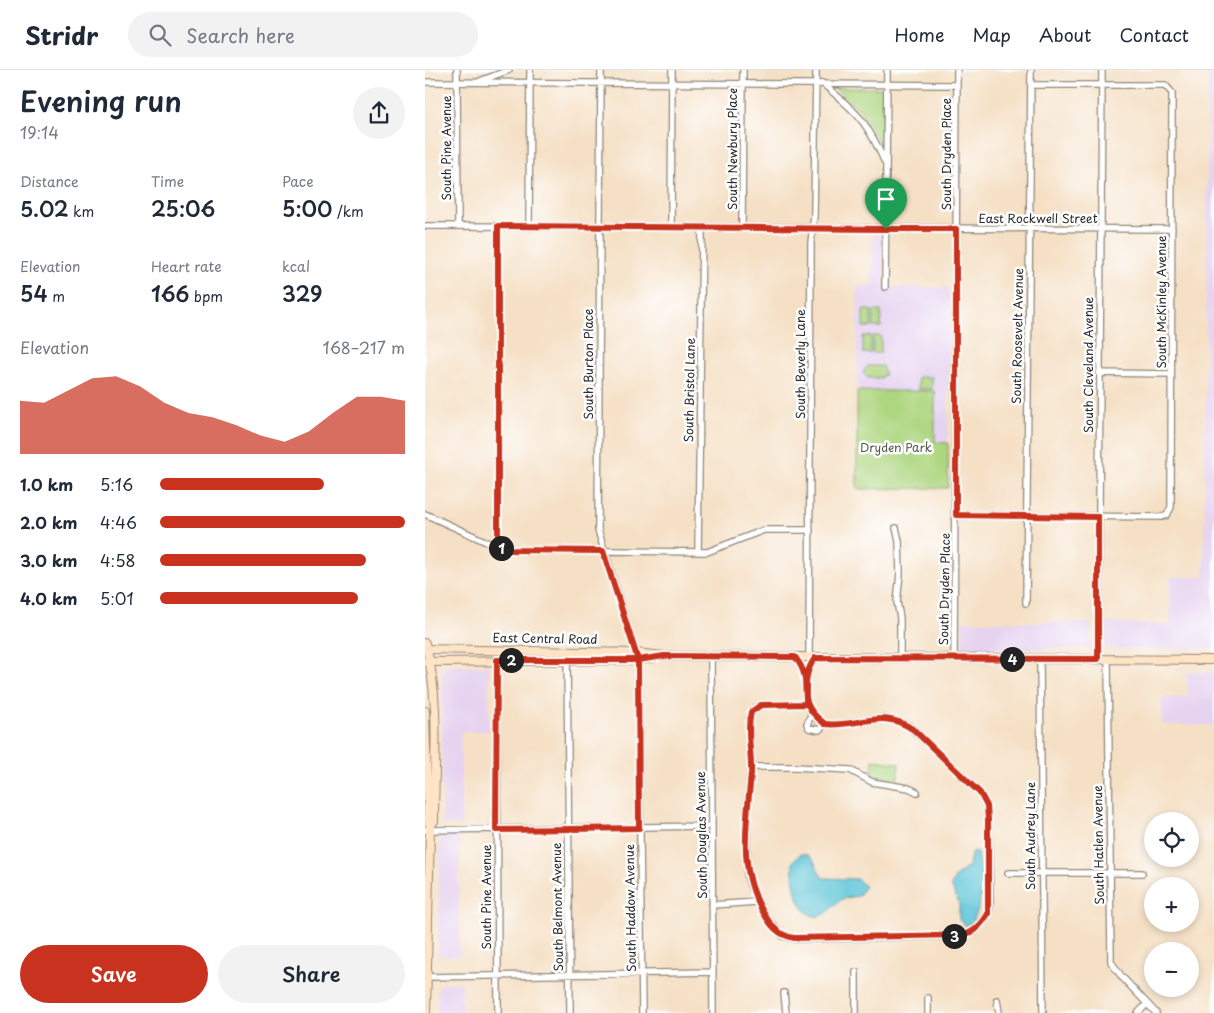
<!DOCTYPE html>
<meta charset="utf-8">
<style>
body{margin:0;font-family:"Playpen Sans",sans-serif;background:#f2f2f3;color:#1f2937;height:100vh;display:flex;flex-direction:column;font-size:19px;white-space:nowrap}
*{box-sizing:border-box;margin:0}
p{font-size:16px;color:#747a83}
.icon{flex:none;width:28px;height:28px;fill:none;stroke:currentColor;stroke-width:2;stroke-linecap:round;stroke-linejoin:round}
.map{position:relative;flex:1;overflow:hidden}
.panel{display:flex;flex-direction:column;background:#fff;width:425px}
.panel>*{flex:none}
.fabs{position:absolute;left:719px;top:742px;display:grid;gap:10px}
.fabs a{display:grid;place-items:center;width:55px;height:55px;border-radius:50%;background:#fff;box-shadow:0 2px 8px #0003;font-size:25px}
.pin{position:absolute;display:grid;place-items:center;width:42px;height:42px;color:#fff;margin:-51px -21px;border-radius:50% 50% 50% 0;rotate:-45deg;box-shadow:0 0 5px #0007}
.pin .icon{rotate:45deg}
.km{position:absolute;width:25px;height:25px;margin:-12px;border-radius:50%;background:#222;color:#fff;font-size:14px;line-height:25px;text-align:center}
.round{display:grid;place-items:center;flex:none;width:52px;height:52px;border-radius:26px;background:#f2f2f3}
.overview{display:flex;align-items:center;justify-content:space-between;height:85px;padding:0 20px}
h1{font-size:28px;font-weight:600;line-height:38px}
.metrics{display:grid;grid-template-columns:repeat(3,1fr);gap:8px;height:85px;padding:5px 20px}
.metrics div{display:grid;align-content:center}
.metrics b{font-size:21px;font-weight:600}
.metrics small{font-size:14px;font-weight:400}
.metrics p{font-size:14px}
.chart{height:140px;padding:10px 20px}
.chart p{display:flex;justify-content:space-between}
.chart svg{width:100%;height:90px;margin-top:5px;fill:#c8321e;opacity:.7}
.action{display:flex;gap:10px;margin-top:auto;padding:10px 20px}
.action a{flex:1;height:58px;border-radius:30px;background:#c8321e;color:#fff;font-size:20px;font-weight:600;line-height:58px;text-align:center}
.action a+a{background:#f2f2f3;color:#1f2937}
ul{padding:0 20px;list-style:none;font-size:16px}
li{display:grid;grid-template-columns:80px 60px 1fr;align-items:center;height:38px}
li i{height:12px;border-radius:6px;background:#c8321e}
header{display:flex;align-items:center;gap:30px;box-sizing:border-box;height:70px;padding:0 25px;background:#fff;border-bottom:1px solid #e0e1e3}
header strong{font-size:24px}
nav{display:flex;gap:28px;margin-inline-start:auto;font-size:18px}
.search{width:350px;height:45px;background:#f2f2f3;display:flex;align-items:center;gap:12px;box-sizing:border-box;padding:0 18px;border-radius:28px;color:#747a83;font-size:19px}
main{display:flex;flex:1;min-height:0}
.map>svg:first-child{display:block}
.built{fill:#e6d3f0}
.green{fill:#aed680;stroke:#6c8056}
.water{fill:#5bc4d7;stroke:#437881}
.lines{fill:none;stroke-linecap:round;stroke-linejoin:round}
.street-casing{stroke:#908678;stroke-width:8}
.secondary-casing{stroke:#908678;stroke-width:10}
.street{stroke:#fff;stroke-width:5.5}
.secondary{stroke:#ffe4c6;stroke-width:8}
.route-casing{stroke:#fff;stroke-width:10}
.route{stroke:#c8321e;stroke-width:6}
.labels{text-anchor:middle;stroke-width:5;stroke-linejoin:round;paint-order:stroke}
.street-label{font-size:12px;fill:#2b2b2b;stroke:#fff}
.park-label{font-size:12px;fill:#525e44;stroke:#fff}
</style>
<header>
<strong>Stridr</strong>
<div class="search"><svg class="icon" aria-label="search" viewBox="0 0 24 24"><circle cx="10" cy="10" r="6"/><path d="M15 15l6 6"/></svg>Search here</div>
<nav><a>Home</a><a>Map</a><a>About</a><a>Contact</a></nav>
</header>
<main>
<section class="panel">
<div class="overview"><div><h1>Evening run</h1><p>19:14</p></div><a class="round"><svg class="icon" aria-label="share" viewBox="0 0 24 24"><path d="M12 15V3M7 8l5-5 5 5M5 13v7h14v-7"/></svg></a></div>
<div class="metrics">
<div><p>Distance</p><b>5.02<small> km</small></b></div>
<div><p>Time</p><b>25:06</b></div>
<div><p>Pace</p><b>5:00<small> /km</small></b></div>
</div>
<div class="metrics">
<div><p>Elevation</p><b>54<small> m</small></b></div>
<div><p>Heart rate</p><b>166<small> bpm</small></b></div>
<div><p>kcal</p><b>329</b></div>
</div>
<div class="chart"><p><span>Elevation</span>168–217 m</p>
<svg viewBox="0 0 160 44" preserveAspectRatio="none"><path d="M0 44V18L10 19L20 13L30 7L40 6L50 11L60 19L70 24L80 26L90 30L100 35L110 38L120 33L130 24L140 16L150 16L160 18V44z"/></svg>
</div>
<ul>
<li><b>1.0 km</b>5:16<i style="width:67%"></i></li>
<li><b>2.0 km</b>4:46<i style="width:100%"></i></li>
<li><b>3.0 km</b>4:58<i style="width:84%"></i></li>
<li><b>4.0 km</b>5:01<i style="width:81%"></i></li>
</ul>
<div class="action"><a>Save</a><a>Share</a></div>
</section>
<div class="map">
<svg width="789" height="943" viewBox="0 0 789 943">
<rect width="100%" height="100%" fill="#fff"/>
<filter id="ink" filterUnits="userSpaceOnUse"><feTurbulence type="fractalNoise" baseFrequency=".02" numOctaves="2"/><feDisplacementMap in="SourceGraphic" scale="10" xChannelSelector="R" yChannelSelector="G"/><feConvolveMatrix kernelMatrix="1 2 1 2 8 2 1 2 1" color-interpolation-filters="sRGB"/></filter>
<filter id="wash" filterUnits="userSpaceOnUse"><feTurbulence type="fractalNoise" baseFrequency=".0096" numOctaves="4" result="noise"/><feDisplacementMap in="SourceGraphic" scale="20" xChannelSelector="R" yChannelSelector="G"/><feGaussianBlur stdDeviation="1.12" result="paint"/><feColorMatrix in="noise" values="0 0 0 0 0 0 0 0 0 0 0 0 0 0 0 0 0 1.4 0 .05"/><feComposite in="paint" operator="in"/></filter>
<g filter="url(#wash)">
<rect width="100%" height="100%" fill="#f5e0c5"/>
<path class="built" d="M783,0H789V579H680V553L745,555V507H779Z
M448,164H458L459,217L524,218L523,373L510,372L432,321V216H447Z
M538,551L666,553V579L537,578Z
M23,596H64V661L36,662V755H17V602Z
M762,602H789V655H737V628L763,627Z
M15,765H34V886H13Z
M37,912V943H12L13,918L17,913Z"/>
<path class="green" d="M409,18H455L458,20L459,76L457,77L434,39Z
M438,240H446V257H438Z
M448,241H456V257H448Z
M438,266H446V283H438Z
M448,266H456V283H448Z
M443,296H457L460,305H457V308H443L438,303Z
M493,307H507V319H493Z
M432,321H510V372L523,373V418L432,419Z
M448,690L474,693L473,709L447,705Z"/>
<path class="water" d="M547,781L553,783L554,788C557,803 559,849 541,856L534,850V834L526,816L530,807L543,797Z
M375,784C391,783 390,798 398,808L432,809L440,816L434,826C429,827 422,827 418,829C411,832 407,840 400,844C373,857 366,807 368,791Z"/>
</g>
<g filter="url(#ink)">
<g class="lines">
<g class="street-casing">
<path id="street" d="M32,0L33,156
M176,0L173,460L213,590L217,943
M55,11L84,0
M0,12L532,15
M397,13C433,43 442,51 461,95
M0,156L747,159
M104,157L105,0
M246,158L247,0
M317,158L318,0
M460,217L462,0
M674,303L746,304
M0,444L73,477L85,480L282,482L339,460H385
M531,445L737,447L742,445L746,437L747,23L740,15H606
M471,458L474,471L475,504L472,532L475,548V588
M73,477V156
M273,482L277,158
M601,533L606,0
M142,581L145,943
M286,586L288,943
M370,587L380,603
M384,587L386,173L389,146L391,0
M529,588L532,0
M615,589L618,943
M673,589L677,0
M683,589L686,892L697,907L731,943
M72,591L73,943
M381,634L336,635L330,638L324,647L326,697L322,741V804L325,815L341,847L358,866L369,869L528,866C548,864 562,855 565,834L563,750L562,736L555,723L483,655L460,648L407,655C374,651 376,609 390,587
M387,643L382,654L384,658L394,660L400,654
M326,697H370L425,700L447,712L484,718L492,722
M0,760L286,756
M583,803H717
M287,835L332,832
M431,902V943
M0,907L288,902
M359,923L361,943
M503,928V943
M572,930L574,943
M713,943L722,934"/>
</g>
<g class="secondary-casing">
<path id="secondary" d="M0,573C16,627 9,694 9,751L5,757
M0,579L211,583L239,586L789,590
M0,592L213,590L228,588
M0,641L3,750L5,757L1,943"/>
</g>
<use href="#street" class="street"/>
<use href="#secondary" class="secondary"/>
</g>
</g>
<g class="lines" filter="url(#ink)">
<g class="route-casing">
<path id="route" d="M461,159L73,156V477L85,480L178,481L213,590L214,758L71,760L72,590H213L239,586L370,587C393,616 365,628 400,654C434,658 457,637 489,660L555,723L562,736L563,750V844C556,855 550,862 538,865L369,868C353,865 346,856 338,842C312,797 322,753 326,703C327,683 321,662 326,642L336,635L381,634C381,616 379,603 390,588L673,589V447L531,445V159H461"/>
</g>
<use href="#route" class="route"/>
</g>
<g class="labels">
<g class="street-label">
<text transform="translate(22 78) rotate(-90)" y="4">South Pine Avenue</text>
<text transform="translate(308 79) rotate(-90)" y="4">South Newbury Place</text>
<text transform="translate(522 84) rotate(-90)" y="4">South Dryden Place</text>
<text x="613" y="153">East Rockwell Street</text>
<text transform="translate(737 232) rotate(-90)" y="4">South McKinley Avenue</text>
<text transform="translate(593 266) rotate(-89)" y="4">South Roosevelt Avenue</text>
<text transform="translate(164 294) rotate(-90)" y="4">South Burton Place</text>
<text transform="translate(376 294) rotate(-90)" y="4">South Beverly Lane</text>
<text transform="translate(664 295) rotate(-90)" y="4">South Cleveland Avenue</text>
<text transform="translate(265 320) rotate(-89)" y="4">South Bristol Lane</text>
<text transform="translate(520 519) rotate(-89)" y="4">South Dryden Place</text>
<text transform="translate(120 569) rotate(1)" y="4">East Central Road</text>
<text transform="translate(277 765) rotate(-91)" y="4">South Douglas Avenue</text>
<text transform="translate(606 766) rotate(-90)" y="4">South Audrey Lane</text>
<text transform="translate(674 775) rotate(-91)" y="4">South Hatlen Avenue</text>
<text transform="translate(62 827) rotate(-90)" y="4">South Pine Avenue</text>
<text transform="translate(133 837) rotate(-91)" y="4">South Belmont Avenue</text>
<text transform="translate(206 838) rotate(-91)" y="4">South Haddow Avenue</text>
</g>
<g class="park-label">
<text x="471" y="382">Dryden Park</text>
</g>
</g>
</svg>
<div class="fabs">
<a><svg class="icon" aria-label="locate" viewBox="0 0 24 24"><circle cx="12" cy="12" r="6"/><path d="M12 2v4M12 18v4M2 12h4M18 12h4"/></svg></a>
<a>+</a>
<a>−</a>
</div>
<div class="pin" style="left:461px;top:159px;background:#1e9e55"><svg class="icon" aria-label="arrive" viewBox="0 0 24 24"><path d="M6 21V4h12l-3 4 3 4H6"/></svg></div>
<b class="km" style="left:76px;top:478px">1</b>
<b class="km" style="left:86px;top:590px">2</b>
<b class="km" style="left:529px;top:866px">3</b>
<b class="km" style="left:587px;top:589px">4</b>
</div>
</main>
